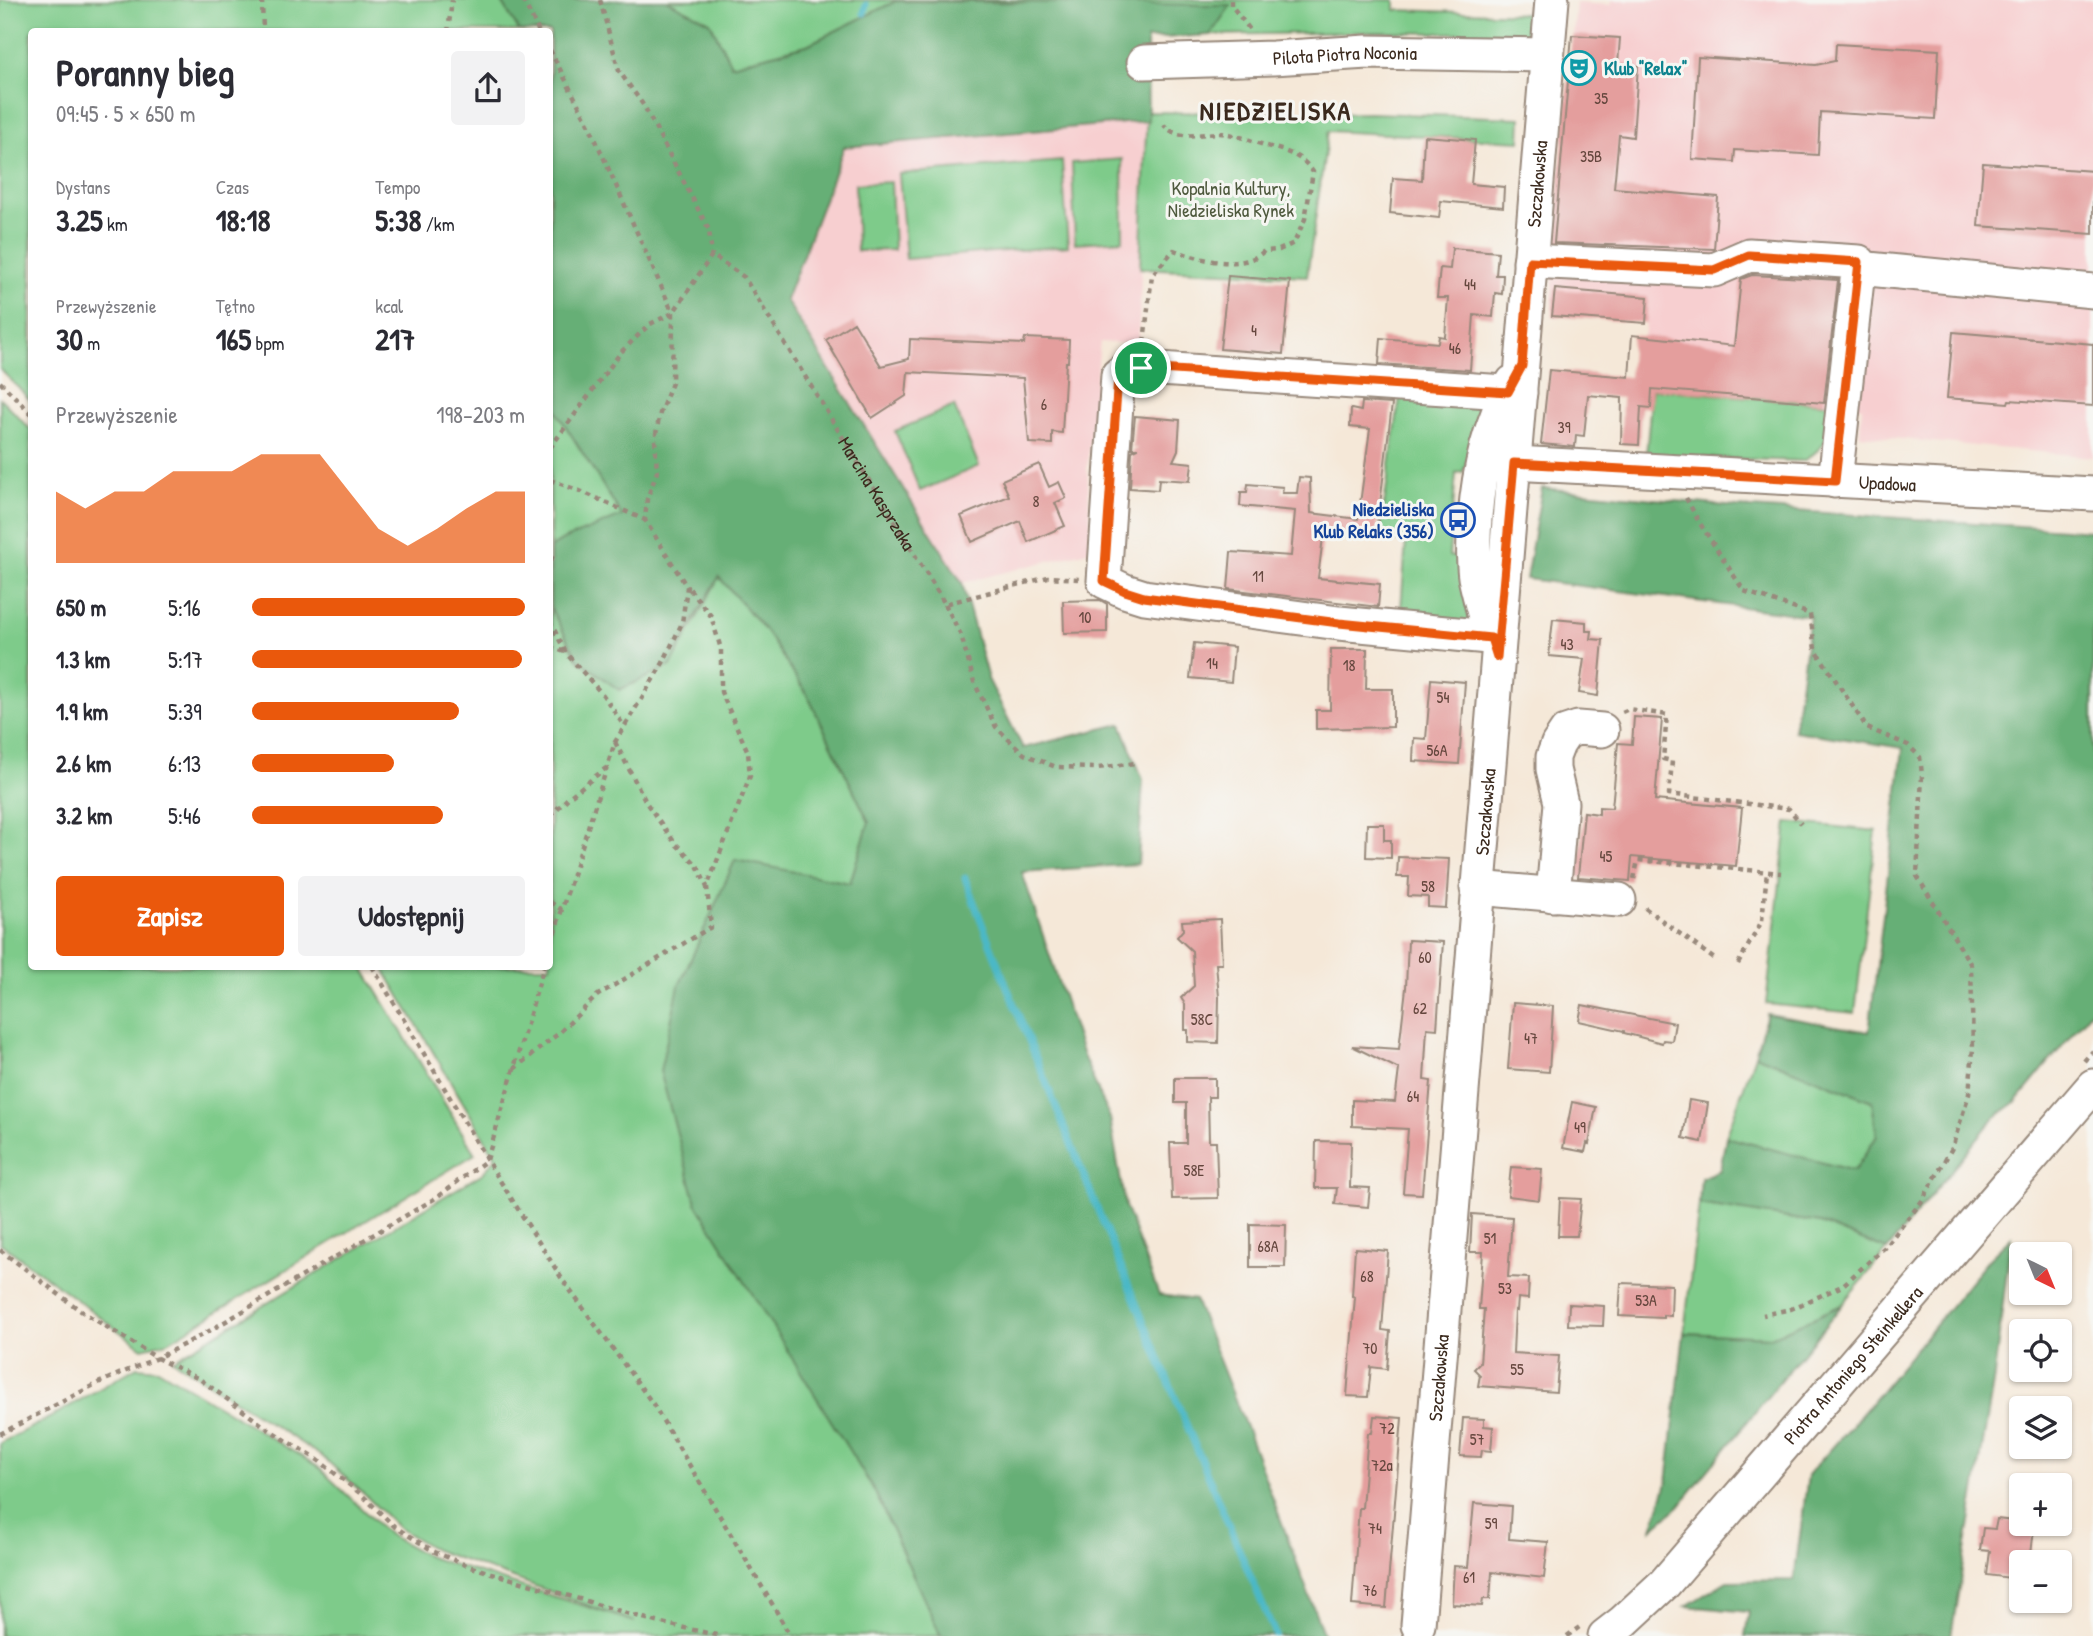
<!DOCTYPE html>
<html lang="pl">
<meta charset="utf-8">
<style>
body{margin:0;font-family:"Patrick Hand",sans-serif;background:#f2f2f3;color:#2b2b33;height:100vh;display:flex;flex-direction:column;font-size:26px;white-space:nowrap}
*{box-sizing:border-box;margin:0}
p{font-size:23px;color:#7c7c81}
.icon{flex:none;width:38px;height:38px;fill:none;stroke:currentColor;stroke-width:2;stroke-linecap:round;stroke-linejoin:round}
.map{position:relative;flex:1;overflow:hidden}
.side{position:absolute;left:28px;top:28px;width:525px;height:942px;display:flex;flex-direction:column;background:#fff;border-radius:7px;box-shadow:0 2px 5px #0004}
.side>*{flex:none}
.needle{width:46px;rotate:137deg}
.buttons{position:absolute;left:2009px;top:1242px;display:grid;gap:14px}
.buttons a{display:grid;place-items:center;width:63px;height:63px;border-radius:7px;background:#fff;box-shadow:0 2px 5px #0004;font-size:35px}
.pin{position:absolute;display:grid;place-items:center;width:60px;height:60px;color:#fff;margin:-30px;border:4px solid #fff;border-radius:50%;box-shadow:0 2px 7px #0007}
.round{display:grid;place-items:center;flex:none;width:74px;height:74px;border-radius:7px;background:#f2f2f3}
.head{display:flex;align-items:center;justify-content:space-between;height:119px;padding:0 28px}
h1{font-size:38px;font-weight:800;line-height:52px}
.figures{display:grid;grid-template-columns:repeat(3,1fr);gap:10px;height:119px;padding:7px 28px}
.figures div{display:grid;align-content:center}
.figures b{font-size:30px;font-weight:800}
.figures small{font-size:19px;font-weight:400}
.figures p{font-size:19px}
.chart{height:196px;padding:14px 28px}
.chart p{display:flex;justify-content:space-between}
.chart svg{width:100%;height:126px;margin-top:7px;fill:#ea580c;opacity:.7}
.cta{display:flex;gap:14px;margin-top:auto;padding:14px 28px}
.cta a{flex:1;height:80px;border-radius:7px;background:#ea580c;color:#fff;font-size:28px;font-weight:800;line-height:80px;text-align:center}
.cta a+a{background:#f2f2f3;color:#2b2b33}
ul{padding:0 28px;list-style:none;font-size:23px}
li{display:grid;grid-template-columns:112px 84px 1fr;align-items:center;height:52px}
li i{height:18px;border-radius:9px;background:#ea580c}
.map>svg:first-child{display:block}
.built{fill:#f7cfd0}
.green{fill:#7ecb8a;stroke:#5c7a54;stroke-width:2}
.forest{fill:#66af76;stroke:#506c4a;stroke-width:2}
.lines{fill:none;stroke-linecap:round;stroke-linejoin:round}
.stream{stroke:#4bb8c6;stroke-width:7}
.building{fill:#e49e9d}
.minor-casing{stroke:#98897b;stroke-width:37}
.path{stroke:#98897b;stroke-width:4.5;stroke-dasharray:5 5;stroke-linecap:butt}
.minor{stroke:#fff;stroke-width:33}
.route-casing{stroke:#fff;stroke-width:14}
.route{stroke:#ea580c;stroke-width:9}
.labels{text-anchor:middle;stroke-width:6;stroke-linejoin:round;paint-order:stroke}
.number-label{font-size:16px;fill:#65473e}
.street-label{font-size:19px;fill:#3b2a1e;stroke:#f6f6f2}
.culture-label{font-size:19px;font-weight:bold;fill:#0d838f;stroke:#f6f6f2;text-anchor:start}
.park-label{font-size:19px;fill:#4f5a3e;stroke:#f6f6f2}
.transit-label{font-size:19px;font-weight:bold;fill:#164399;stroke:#f6f6f2;text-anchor:end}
.district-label{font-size:26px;font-weight:bold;letter-spacing:2px;fill:#3b2a1e;stroke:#f6f6f2}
</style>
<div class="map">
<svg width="2093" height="1636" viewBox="0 0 2093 1636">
<rect width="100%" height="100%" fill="#f6f6f2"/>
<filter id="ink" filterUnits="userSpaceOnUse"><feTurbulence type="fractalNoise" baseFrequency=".0143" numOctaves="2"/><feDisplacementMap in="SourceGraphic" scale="14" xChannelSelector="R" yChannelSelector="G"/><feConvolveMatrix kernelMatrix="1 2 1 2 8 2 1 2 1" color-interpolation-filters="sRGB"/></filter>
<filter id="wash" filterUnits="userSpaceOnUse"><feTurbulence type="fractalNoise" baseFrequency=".00686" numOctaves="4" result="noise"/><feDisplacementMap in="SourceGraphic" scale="28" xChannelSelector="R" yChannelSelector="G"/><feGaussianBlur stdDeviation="1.57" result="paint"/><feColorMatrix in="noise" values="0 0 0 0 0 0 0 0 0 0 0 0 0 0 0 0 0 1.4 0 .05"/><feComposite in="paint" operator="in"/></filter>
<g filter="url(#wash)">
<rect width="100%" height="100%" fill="#f5e8d8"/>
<path class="built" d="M1612,0H2093V457L1860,435L1862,406L1725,395L1644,336L1646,323L1552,316L1554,244L1576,3L1611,5Z
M1148,121L1138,344L1100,342L1087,467L1092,550L962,583L786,300L844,147Z"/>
<path class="green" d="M0,0H501L519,31L32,32L31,401L0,369Z
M666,0H1395V10L1530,14L1526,34L1369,32L1210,35L1230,6L896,1L807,45L731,65L710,22Z
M1147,112L1327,114L1370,113L1521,118L1520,141L1328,131L1307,276L1140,268Z
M1122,159L1123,240L1075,243L1072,163Z
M1062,161L1068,246L906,259L899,174Z
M891,182L894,250L857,251L855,184Z
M1402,383L1495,391L1484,409L1463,472L1456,473L1449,556L1458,557L1474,649L1399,637L1406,541L1379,539Z
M1652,389L1832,404C1829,434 1831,443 1804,461L1646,456Z
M0,398L31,430L32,966H362L475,1154L168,1342L142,1348L0,1243Z
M550,401L623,517L565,539L550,548Z
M954,406L979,466L920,491L895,431Z
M719,577L765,630L807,694L869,822L850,883L875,1492L941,1636H0V1443L49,1418L137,1367L158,1369L317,1466L389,1535L429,1557L635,1622L435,1550L397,1527L366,1496L324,1458L173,1360L483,1173L496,1158L382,966H550V607L578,659L671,666Z
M1787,822L1876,831L1855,1013L1766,1004Z
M1755,1055L1872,1101L1877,1136L1854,1172L1726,1137Z
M1699,1204L1820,1223L1887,1250L1842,1305L1771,1337L1684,1333Z"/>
<path class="forest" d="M501,0H666L710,22L731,65L807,45L896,1L1231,5L1210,35L1147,39L1148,121L844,147L786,300L962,583L988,679L1023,748L1121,724L1143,780L1138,864L1022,872L1083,1056L1110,1118L1125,1206L1159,1295L1195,1300L1250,1437L1324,1636H941L875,1492L696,1203L660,1071L679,986L735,860L850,883L869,822L807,694L765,630L719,577L692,623L671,666L619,690L578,659L550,607V548L565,539L622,516L550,401V32L519,31Z
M1542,488L1737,507L2093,531V1009L2016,1102L1994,1118L1887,1250L1820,1223L1699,1204L1701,1178L1720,1170L1726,1137L1854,1171L1877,1136L1872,1101L1755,1055L1767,1014L1869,1032L1903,748L1794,731L1810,616L1526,579Z
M2011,1238L1993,1383L1951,1636H1745L1749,1612L1686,1606L1727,1581L1794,1580L1808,1475L1868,1407L1989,1259Z
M1842,1305L1679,1506L1652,1529L1667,1483L1684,1333L1771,1337Z"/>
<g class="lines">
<path class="stream" d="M864,13L866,5
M965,878C997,966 1034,1052 1069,1139C1136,1305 1205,1470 1275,1634"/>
</g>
<g id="blocks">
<path class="building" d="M1572,35L1620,38L1618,64L1638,66L1633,137L1619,135L1614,188L1718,197L1714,249L1554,243Z
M1836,44L1939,50L1935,119L1820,112L1818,155L1735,150L1734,162L1692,159L1698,57L1816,65L1835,61Z
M1424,136L1475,140L1471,184L1504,187L1503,207L1441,201L1439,218L1390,213L1393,178L1422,180Z
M1983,163L2093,171V234L1978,226Z
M1452,248L1498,252L1496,275H1503L1502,294L1495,293L1493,317L1474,315L1470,370L1379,364L1381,338L1438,343L1439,336L1445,337L1448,298H1437L1440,268L1450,269Z
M1752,275L1838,280L1824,403L1652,389L1651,408L1641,407L1639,445L1621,444L1622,398L1588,395L1584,436L1576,435L1575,447L1541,444L1549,370L1629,377L1632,335L1734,346L1741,279Z
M1228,276L1290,281L1283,354L1220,349Z
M1555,289L1648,297L1646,323L1552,316Z
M854,322L881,366L909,359L910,339L1024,344L1025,338L1069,340L1068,362H1066L1062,433L1052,432V444L1029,443L1023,378L908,372L906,396L872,418L826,340Z
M1953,332L2093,344V406L2009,400L2008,403L1947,398Z
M1362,402L1392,404L1376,538L1344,535V536L1323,537L1318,578L1380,584L1378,607L1228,589L1231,552L1291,556L1295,511L1240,506L1241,492H1247L1248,484L1283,487L1282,493H1297L1299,477L1310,478L1311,513L1358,519L1370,429L1350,427L1351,409L1361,411Z
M1135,416L1180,420L1178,450L1173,461L1192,463L1190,481L1159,479L1158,490L1130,488L1132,451L1138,448H1132Z
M1039,464L1049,487L1059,482L1066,498L1055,503L1065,526L1028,542L1020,521L972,542L961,516L1009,496L1002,480Z
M1100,600L1107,604V632L1064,633L1063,601Z
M1553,619L1586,622V631H1592L1591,639L1603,640L1598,696L1579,693L1584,659L1549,656Z
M1194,643L1234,647L1231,682L1190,678Z
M1331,649H1367L1366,689H1393V727L1316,729V710H1330Z
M1431,679L1465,682L1459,764L1413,761L1414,738L1426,739Z
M1634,717L1662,719L1655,800L1742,808L1736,866L1632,857L1630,881L1578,877L1584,812L1599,814V807L1612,808L1618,743L1632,744Z
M1367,824H1384V840H1391V858L1366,857Z
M1398,857L1449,859L1446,908L1428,907V897L1408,896L1409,877H1397Z
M1220,919L1222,964H1216L1219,997L1218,1043L1188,1042V1030H1185V1004L1181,998L1194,986L1192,951L1177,937L1183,930L1182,921Z
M1408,940L1443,942L1437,1029L1427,1028L1424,1080L1431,1081L1422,1194L1403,1193L1408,1129L1352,1126V1100L1395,1102L1399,1069L1352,1046L1399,1049L1406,988Z
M1513,1003L1553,1006L1549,1072L1508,1069Z
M1582,1005L1675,1023L1672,1041L1663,1040L1662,1043L1624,1033V1031L1579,1021Z
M1175,1078H1215V1097H1208L1209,1142H1216L1218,1198L1172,1199L1170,1143H1186V1103H1175Z
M1689,1100L1708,1103L1702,1142L1683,1138Z
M1572,1102L1596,1107L1589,1144L1587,1143L1585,1152L1563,1148Z
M1316,1141L1351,1142L1350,1187L1370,1188L1368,1207L1335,1204L1337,1188H1315Z
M1511,1167L1542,1169L1539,1200L1508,1196Z
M1560,1198L1581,1199L1577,1236H1558Z
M1472,1214L1512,1217L1508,1277L1529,1278L1528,1299L1518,1298L1517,1311L1515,1310L1513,1353L1559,1356L1556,1392L1478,1386L1480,1375L1474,1369L1480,1363L1484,1309H1479L1483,1252H1470Z
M1250,1224L1286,1225L1285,1267H1250Z
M1355,1248L1388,1251L1382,1330L1390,1331L1387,1369L1371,1367L1368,1397L1347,1396L1355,1297L1352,1296Z
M1621,1283L1672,1285L1671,1316L1663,1315V1318L1619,1316Z
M1569,1304L1604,1306L1603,1326L1568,1325Z
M1374,1416L1402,1418L1386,1608L1352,1605L1359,1508H1362L1368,1433H1372Z
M1463,1418L1484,1419V1426L1493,1427L1491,1451L1482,1450L1481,1457L1460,1456Z
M1474,1503L1511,1506L1509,1539L1548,1542L1544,1578L1492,1572L1490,1599H1483L1482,1606L1452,1604L1454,1566L1468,1567Z
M1997,1519L2021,1522L2023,1526L2034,1528L2030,1563H2020L2018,1579L1987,1575L1990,1551L1980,1550L1983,1528L1995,1529Z"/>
</g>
</g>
<g filter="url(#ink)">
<use href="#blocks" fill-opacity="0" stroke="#98897b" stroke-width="2"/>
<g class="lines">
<g class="minor-casing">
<g id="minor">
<path id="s2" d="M1144,62L1273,58L1367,52L1547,55"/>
<path d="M1530,261L1714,270L1749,255L1859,262L1835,481"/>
<path d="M1858,268L2093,291"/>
<path id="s3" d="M1514,463L2093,494"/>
<path d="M1490,635C1485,616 1479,596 1475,577C1472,557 1474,537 1475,517C1479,469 1489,425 1513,382"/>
<path d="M1499,638L1339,623L1144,597L1125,591L1104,581L1118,375L1129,367L1520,393"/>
<path d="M1477,888L1619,900"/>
<path d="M1553,895L1561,803L1553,769V757L1558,744L1566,732L1578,728L1602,730"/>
<path id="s4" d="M1418,1625L1552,0"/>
<path id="s5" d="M1605,1636L1623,1622L1665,1583L2093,1086"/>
</g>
</g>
<g class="path">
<path d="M262,0L263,32"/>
<path d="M523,0L539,32"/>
<path d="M600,0L619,71L644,106L709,230L712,255"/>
<path d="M1231,0V5L1251,31"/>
<path d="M448,32L452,0"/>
<path d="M550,50L589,125L673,313L672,383L660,413L655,439L657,472L647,499L645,520L687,587L682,623L663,663L615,742L550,947"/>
<path d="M1144,342L1152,275L1174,250C1197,259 1243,272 1264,251L1279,250L1294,243L1305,219L1313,172C1302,155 1285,151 1267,146C1251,141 1237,134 1220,133C1201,133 1179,142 1164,125"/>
<path d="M0,382L32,414"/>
<path id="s1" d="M550,448L621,352L650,324L673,313L712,255L744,277L945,604L1048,577L1079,579"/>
<path d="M550,480L580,491L645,520"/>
<path d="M1686,498L1699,522L1744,591L1810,614L1815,649L1867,728L1908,745L1920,757L1922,775L1917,876L1971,965L1973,1049L1969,1094L1952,1148L1922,1201L1884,1248L1842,1286L1791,1309L1763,1315"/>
<path d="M550,557L554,559"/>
<path d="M945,604L961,635L974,682L996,727L1024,754L1056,767L1098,768L1135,763"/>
<path d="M550,621L566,653L603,695L624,726"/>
<path d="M550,647L565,652"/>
<path d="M1622,712L1629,709L1667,715L1663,759L1672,761L1669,794L1789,809L1801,823"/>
<path d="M615,742L647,804L675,843L697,865L707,887"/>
<path d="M550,816L569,797L606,768"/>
<path d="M1634,879L1638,860L1781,873"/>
<path d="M550,902L562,910"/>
<path d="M1645,908L1717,961"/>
<path d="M1738,964L1762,921L1767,872"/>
<path d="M372,966L487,1160L564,1282L653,1404L774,1607L790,1636"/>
<path d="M2084,1061L2093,1051"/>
<path d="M514,1069L559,1033L598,995L711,927L707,887L750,776L748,752L721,692V649L711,616L688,587"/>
<path d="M0,1250L81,1311L157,1358L201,1380L268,1429L318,1460L361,1494L395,1527L435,1552L468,1566L657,1622L721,1636"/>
<path d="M0,1434L98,1383L157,1358L204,1334L434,1199L487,1160L544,966"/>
<path d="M1567,1636L1581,1626"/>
</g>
<use href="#minor" class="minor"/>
</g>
</g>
<g class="lines" filter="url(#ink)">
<g class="route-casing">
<path id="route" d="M1749,255L1859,262L1835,481L1514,463L1497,657L1491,638L1339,623L1144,597L1125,591L1104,581L1118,376L1129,367L1508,392L1522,366L1530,261L1714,270Z"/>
</g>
<use href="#route" class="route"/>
</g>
<defs>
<g id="theatre-ring" transform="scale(1.75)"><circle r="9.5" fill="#f6f6f2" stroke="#0f9aa8" stroke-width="1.5"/><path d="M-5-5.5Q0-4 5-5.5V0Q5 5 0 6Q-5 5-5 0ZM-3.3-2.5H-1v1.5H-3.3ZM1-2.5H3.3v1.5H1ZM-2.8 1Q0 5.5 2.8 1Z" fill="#0f9aa8"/></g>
<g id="bus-ring" transform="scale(1.75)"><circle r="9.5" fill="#f6f6f2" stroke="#1a4fb4" stroke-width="1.5"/><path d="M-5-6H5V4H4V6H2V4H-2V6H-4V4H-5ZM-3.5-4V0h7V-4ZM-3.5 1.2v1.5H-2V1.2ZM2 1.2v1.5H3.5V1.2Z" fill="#1a4fb4"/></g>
</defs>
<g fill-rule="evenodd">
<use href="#theatre-ring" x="1579" y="68"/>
<use href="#bus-ring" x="1458" y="520"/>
</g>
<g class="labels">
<g class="number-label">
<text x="1601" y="104">35</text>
<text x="1591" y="162">35B</text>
<text x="1470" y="290">44</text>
<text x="1254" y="336">4</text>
<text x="1455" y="354">46</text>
<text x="1044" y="410">6</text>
<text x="1564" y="433">39</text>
<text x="1036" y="507">8</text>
<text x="1258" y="582">11</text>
<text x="1085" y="623">10</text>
<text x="1567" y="650">43</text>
<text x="1212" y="669">14</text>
<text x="1349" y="671">18</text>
<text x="1443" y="703">54</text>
<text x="1437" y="756">56A</text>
<text x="1606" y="862">45</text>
<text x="1428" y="892">58</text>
<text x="1425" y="963">60</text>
<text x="1420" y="1014">62</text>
<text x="1202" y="1025">58C</text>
<text x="1531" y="1044">47</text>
<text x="1413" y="1102">64</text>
<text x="1580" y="1133">49</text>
<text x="1194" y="1176">58E</text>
<text x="1490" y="1244">51</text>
<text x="1268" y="1252">68A</text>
<text x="1367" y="1282">68</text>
<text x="1505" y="1294">53</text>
<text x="1646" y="1306">53A</text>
<text x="1370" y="1354">70</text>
<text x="1517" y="1375">55</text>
<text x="1387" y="1434">72</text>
<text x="1477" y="1445">57</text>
<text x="1382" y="1471">72a</text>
<text x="1491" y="1529">59</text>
<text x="1375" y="1534">74</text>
<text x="1469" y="1583">61</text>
<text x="1370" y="1596">76</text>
</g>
<g class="street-label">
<text dy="7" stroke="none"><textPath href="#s2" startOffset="201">Pilota Piotra Noconia</textPath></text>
<text dy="7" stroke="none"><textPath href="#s4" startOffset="1446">Szczakowska</textPath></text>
<text dy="7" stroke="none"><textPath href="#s3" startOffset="374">Upadowa</textPath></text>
<text dy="7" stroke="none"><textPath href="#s1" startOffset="548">Marcina Kasprzaka</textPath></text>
<text dy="7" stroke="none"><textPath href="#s4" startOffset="816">Szczakowska</textPath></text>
<text dy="7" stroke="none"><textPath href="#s5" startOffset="368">Piotra Antoniego Steinkellera</textPath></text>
<text dy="7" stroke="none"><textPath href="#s4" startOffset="248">Szczakowska</textPath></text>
</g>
<g class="culture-label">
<text x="1604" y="75">Klub "Relax"</text>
</g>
<g class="park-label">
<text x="1231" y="195">Kopalnia Kultury,<tspan x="1231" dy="22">Niedzieliska Rynek</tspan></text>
</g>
<g class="transit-label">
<text x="1434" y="516">Niedzieliska<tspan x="1434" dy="22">Klub Relaks (356)</tspan></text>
</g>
<g class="district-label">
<text x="1276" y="120">NIEDZIELISKA</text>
</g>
</g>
</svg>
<div class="buttons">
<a><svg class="needle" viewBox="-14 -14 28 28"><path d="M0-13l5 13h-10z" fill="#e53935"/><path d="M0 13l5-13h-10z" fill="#7c7c81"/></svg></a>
<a><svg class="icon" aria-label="locate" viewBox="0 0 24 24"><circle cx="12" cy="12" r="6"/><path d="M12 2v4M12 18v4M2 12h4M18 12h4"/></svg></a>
<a><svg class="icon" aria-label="layers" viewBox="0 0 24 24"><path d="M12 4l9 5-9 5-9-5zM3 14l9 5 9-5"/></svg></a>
<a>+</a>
<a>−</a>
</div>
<div class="pin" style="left:1141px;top:368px;background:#1e9e55"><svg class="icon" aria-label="arrive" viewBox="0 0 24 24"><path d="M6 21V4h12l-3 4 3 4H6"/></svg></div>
<section class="side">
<div class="head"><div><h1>Poranny bieg</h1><p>09:45 · 5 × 650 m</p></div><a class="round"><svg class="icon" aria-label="share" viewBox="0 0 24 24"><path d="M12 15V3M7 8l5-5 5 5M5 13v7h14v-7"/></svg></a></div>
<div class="figures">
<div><p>Dystans</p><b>3.25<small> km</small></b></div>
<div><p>Czas</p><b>18:18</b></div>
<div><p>Tempo</p><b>5:38<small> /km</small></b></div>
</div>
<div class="figures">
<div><p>Przewyższenie</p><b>30<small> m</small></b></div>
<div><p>Tętno</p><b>165<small> bpm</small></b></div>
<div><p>kcal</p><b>217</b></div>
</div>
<div class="chart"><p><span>Przewyższenie</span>198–203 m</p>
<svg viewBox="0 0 160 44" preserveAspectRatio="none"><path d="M0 44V19L10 25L20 19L30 19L40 12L50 12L60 12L70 6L80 6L90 6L100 19L110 32L120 38L130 32L140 25L150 19L160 19V44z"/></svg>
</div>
<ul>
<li><b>650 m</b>5:16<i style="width:100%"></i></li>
<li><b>1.3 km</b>5:17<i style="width:99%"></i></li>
<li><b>1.9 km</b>5:39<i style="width:76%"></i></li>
<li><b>2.6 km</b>6:13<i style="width:52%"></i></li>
<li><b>3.2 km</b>5:46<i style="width:70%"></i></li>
</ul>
<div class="cta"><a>Zapisz</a><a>Udostępnij</a></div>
</section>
</div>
